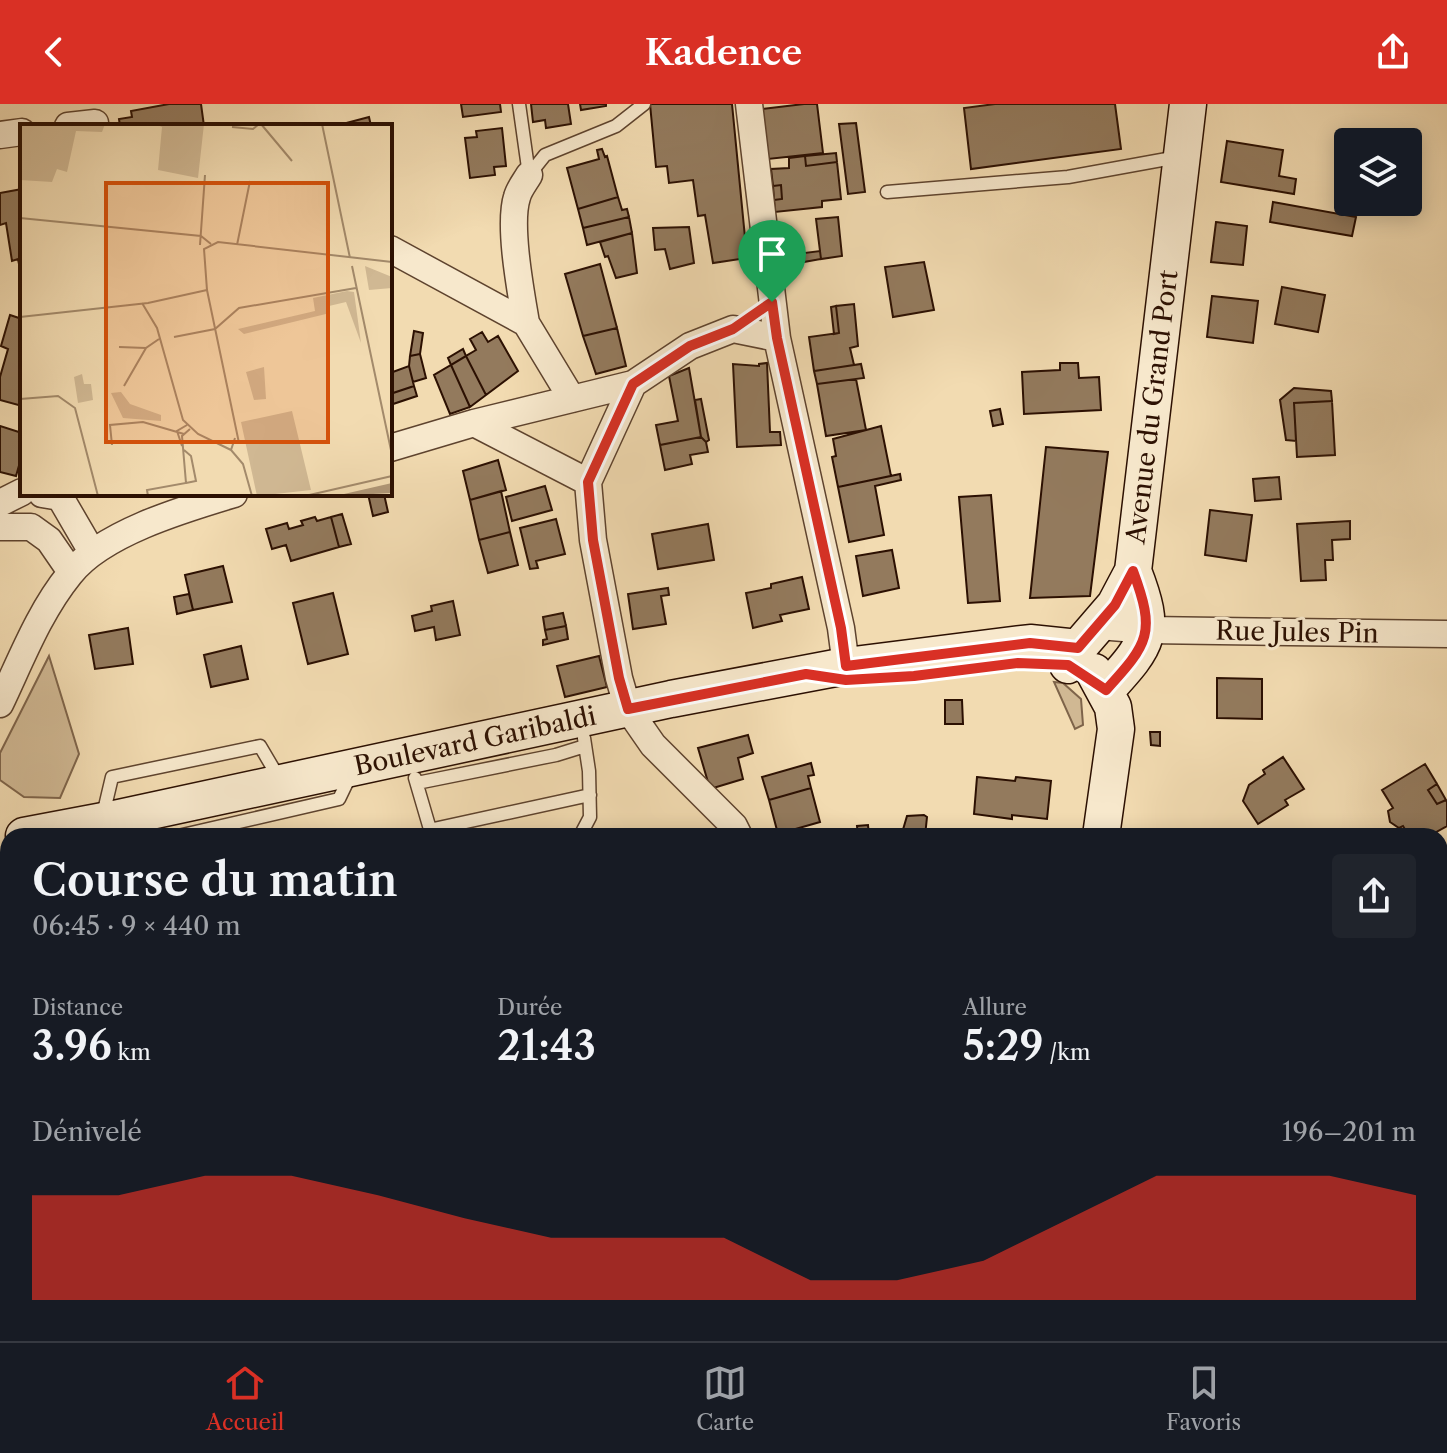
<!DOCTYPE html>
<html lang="fr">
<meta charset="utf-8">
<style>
body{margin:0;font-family:"Libre Caslon Text",serif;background:#20242c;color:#f1f3f6;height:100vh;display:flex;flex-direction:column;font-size:30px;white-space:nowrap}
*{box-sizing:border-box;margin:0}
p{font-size:26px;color:#9ea1a6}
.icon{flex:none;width:44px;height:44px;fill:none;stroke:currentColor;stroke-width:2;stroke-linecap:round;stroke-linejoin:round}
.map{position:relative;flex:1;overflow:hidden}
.sheet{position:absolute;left:0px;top:724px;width:1448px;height:514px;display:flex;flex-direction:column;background:#171b24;border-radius:24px 24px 0 0;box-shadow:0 4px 20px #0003}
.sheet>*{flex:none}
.tools{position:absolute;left:1334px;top:24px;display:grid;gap:16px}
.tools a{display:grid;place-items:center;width:88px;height:88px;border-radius:8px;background:#171b24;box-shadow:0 4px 20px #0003;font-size:40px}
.pin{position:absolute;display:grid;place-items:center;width:68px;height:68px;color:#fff;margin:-82px -34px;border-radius:50% 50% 50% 0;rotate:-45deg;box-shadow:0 0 8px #0007}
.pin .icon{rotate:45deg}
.round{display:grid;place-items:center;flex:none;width:84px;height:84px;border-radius:8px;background:#20242c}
.summary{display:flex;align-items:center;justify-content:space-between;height:136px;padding:0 32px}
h1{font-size:44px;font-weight:600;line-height:60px}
.stats{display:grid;grid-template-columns:repeat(3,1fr);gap:12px;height:136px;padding:8px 32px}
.stats div{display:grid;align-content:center}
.stats b{font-size:40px;font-weight:600}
.stats small{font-size:22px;font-weight:400}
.stats p{font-size:22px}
.chart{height:224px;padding:16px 32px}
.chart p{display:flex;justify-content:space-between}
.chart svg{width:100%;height:144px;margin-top:8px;fill:#d93025;opacity:.7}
header{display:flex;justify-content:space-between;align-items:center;height:104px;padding:0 32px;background:#d93025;color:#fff;font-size:36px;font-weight:600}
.tabs{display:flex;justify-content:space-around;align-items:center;height:112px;border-top:2px solid #363941;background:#171b24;font-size:22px;color:#9ea1a6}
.tabs a{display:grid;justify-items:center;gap:4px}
.tabs .selected{color:#d93025}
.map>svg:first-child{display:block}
.green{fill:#d0b893;stroke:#7e644a;stroke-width:2}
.building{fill:#937a5d;stroke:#2c1002;stroke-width:2}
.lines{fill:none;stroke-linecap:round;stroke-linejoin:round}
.lane-casing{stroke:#5e432e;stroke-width:15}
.street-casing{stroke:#5e432e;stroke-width:29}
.secondary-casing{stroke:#2c1002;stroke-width:39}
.lane{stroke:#f7e8cc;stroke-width:12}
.street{stroke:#f7e8cc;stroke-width:26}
.secondary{stroke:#f7e8cc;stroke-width:36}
.route-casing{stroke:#fff;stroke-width:16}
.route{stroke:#d93025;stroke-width:10}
.labels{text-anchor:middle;stroke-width:6;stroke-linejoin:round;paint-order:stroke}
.street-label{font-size:26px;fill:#2c1002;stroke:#f7e8cc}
.inset-road{fill:none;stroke:#a38a6b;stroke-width:2}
.view{fill:#d5520b;fill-opacity:0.15;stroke:#d5520b;stroke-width:4}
.inset-edge{fill:none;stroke:#2c1002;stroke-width:4}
</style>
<header><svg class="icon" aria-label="back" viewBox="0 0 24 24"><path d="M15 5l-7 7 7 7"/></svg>Kadence<svg class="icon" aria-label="share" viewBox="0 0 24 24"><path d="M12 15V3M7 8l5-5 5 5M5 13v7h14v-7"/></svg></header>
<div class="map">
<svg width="1447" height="1237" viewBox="0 0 1447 1237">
<rect width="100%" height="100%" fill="#f2dbb1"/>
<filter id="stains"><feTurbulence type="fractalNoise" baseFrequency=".0025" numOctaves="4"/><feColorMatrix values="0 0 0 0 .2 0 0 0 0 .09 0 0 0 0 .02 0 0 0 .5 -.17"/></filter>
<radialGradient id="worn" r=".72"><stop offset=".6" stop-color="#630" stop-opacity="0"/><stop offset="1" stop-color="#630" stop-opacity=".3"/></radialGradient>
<path class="green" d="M49,552L79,650L60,694L24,693L0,676V649Z
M1054,578L1063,579L1081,595L1083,621L1075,625Z
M8,776V1076L0,1078V778Z
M275,1230H431L441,1235L276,1237Z
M715,1230H818L819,1237H716Z"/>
<path class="building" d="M169,0H201L204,22H120L119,15L132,13L131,7Z
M461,0H500L501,8L463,13Z
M531,0H568L571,20L546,24L545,16L533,18Z
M580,0H606V2L581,6Z
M650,0H732L747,154L713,159L705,111L698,112L693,76L669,79L667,62L656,63Z
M804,0H817L823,49L768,55L762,5Z
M995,0H1115L1121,45L971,65L964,4Z
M369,13L371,22H335Z
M856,19L865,88L848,90L839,20Z
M502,24L506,62L494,63L495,71L470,74L465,34L477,33L476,27Z
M1227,37L1283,46L1279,72L1296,75L1294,90L1221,78Z
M602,45L605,53L607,52L618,93L578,105L567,64L599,55L597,46Z
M836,49L837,58L806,62L805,52Z
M805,52L806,62L837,58L841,95L822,97V103L775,108L774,96L782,95L781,81L773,82L771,65L789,64V54Z
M781,81L782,95L774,96L773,82Z
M22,85V170H21L18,155L12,157L6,119L0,121V89Z
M618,93L622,106L627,105L629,113L583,124L578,105Z
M1273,98L1356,113L1352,132L1270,118Z
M629,113L632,129L587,141L583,124Z
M838,113L842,152L821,155L816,115Z
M1216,118L1247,122L1243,161L1211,158Z
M689,123L694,159L670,165L665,145L655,146L653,124Z
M632,129L637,169L616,174L608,152L605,153L600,138Z
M793,143L795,158L785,159L783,144Z
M820,147L821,155L798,159L796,150Z
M924,158L934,206L893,213L885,163Z
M600,160L617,224L583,232L565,170Z
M1282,183L1325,191L1318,228L1275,220Z
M1212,192L1258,197L1253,239L1207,233Z
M854,200L858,242L850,244L854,261L814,267L809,233L839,229L836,202Z
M836,202L839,229L834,230L831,203Z
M10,211L22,215V302L0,296V273L8,245L1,242Z
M617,224L626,262L596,270L583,232Z
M414,227L423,229L420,250L410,252Z
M482,228L488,238L498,232L518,267L486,291L466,252L476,246L470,235Z
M463,245L466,252L451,261L448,254Z
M420,250L426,274L413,278L409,262L410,252Z
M466,252L486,291L470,303L451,261Z
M767,259L770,328H780L781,341L737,343L733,260L759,262V260Z
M1060,259H1078L1079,274L1099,273L1101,306L1024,310L1022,268L1060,266Z
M861,260L864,274L817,280L814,267Z
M451,261L470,303L450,310L434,271Z
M409,262L414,282L390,290V269Z
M689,264L701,333L660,341L656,321L678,317L669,272Z
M856,275L866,326L826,332L817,280Z
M414,282L417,292L390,301V290Z
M1294,284L1331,287L1332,297L1294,299L1296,337L1286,336L1280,296Z
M701,295L709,336L706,338L701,333L695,296Z
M1332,297L1335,351L1297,353L1294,299Z
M1000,305L1003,320L993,322L990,307Z
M0,322L22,329V351L16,372L0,368Z
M881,322L891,372L838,383L832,353L836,352L833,335Z
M701,333L706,338L708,348L690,351L692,360L665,366L660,341Z
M1046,343L1108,348L1090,492L1030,494Z
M498,356L506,386L470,396L463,367Z
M900,370L901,376L875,382L884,431L849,438L838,383Z
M1279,373L1281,395L1255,397L1253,375Z
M545,382L552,406L512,417L506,393Z
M501,387L510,428L479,436L470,396Z
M368,390H384L388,408L373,412Z
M991,391L1000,497L968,499L959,393Z
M1210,406L1252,411L1246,457L1205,451Z
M342,410L351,440L339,443L331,413Z
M315,413L317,417L331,413L339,443L291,457L286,441L272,445L266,425L287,419L289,425L303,421L301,417Z
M556,415L565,450L536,457L538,464L530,465L520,424Z
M1350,417V435L1332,436L1333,456H1325L1326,476L1301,477L1297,420Z
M708,420L714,456L658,465L652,430Z
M510,428L518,461L488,469L479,436Z
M892,446L899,484L863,492L856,452Z
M223,462L232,498L193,506L185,471Z
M802,473L809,505L780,511L782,517L753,524L746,489L771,484V480Z
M668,484L669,491L661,492L666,520L633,525L628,490Z
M333,489L348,550L308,560L293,499Z
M189,490L193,506L177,510L174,493Z
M453,497L460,531L436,536L434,523L415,527L412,512L432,507L431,502Z
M563,509L566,522L545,526L543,513Z
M566,522L568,535L543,541V536L547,535L545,526Z
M128,524L133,560L95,565L89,531Z
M241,542L248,575L211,583L204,551Z
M599,552L607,583L565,593L557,562Z
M1217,574L1262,575V615L1217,614Z
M945,596H962L963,620H945Z
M1150,628H1160V642L1151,641Z
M748,631L753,649L738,654L743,675L710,685L698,644Z
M1283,653L1304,685L1285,696L1288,701L1258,720L1243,697L1249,681L1265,670L1263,666Z
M811,659L814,671L808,672L811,684L769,696L762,673Z
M1425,660L1437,680L1428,686L1437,700L1446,696L1447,697V722L1429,732H1409L1403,722L1399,724L1390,718L1388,707L1393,704L1382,686Z
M977,673L1015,677L1016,673L1051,677L1047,715L1012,711V715L974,710Z
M1437,680L1446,696L1437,700L1428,686Z
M811,684L820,718L778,730L769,696Z
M924,711L927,713L925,732H879V730L902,729L907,712Z
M868,721L869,732H858L857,722Z
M1440,899H1447V934H1440Z
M1440,1065L1443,1078H1447V1091H1440Z
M8,1092V1161L0,1163V1094Z
M1440,1174L1447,1206V1228L1440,1229Z
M121,1230H276L278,1237H122Z
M548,1230H673L675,1237H549Z
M907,1230H935L936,1237H908Z
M1201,1230H1240L1241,1237H1206Z"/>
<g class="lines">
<g class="lane-casing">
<path id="lane" d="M519,0L529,71
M529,71L545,51L616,22L644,0
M887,88L1068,73L1178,53
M415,674L432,732
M417,679L556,651L585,642
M144,710L148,732
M103,711L112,673L260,642L280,676
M429,726L590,691
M178,732L339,695L351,670
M580,732L590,713L589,667L584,634"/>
</g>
<g class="street-casing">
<path id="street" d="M749,0L777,234L841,524L846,562
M68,22L95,19V22
M0,31L22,28
M390,145L526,219L572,295
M526,219C521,189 508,121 517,93C519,85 525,78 529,71
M474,319L588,378
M390,344L474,319L633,280L690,242L733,225L777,234
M588,378L593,436L619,574L628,605L653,641L734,722L739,732
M588,378L633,280
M42,390L60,393L92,448
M0,399L22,388
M0,423H31L49,436L71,468
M1099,522L1148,526L1447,530
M0,600C21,556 39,508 70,470C102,429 184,405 234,390
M1440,800L1447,801
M834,1230L835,1237"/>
</g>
<g class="secondary-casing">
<path id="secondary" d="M1068,561L1078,544L1115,501L1133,467
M1094,568L1113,603L1116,625L1101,732
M1106,586C1149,539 1157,529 1133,467L1188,0
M24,732L114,715L671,595L846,562L1030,539L1078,544
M1042,1237L1043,1230"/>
</g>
<use href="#lane" class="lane"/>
<use href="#street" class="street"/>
<use href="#secondary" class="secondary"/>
</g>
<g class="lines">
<g class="route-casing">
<path id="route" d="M772,198L777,234L841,524L846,562L1030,539L1078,544L1115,501L1133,467C1156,529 1149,539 1106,586L1068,561L1018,559L914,572L846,576L806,570L628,605L619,574L593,436L588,378L633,280L690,242L733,225Z"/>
</g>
<use href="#route" class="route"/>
</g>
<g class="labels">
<g class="street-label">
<text transform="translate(1152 303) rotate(-83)" y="9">Avenue du Grand Port</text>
<text transform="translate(1297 528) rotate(1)" y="9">Rue Jules Pin</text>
<text transform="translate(475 637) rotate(-12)" y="9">Boulevard Garibaldi</text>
</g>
</g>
<g transform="translate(20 20)">
<rect width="372" height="372" fill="#f2dbb1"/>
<path d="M0,0H85L82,8L56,7L47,48L37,45L32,58L0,56ZM135,0H184L178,54L138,46L142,3ZM345,142L372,153V164L349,166ZM327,167L334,168L341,219L326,178L309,182L310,189L224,210L218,205L295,187L293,174ZM244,243L246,275L234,276L226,248ZM62,250L64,260H71L73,276L58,279L54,253ZM101,268L110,280L141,291V297L103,294L91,269ZM272,287L291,366L237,372L221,298Z" fill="#d0b893"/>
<path d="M372,359V369L315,372L324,370Z" fill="#af9676"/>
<path class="inset-road" d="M241,0L272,37M302,0L330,134M212,3L233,5L239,0M0,94L181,112L191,120M180,121L185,51M217,121L230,57M332,142L372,331M122,179L137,204L163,296L178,310L211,326M0,193L128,179L187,166M154,213L195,205L219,184L336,164M99,223L126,224M104,262L126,224L139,215M0,275L38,272L55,284L78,372M215,314L211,326L223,340L232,372M219,319L187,166L184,125L198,118L372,138M92,321L90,301L123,298L164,310M162,322L157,307L167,301M164,326L171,332L176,357L166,359M128,372L127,366L166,359L162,312L170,305M285,372L372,352"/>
<path class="view" d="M86,59H308V318H86Z"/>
<rect width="372" height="372" class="inset-edge"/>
</g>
<rect width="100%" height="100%" filter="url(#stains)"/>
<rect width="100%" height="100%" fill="url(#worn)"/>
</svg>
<div class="tools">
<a><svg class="icon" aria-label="layers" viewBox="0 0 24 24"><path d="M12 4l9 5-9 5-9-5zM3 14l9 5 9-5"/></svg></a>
</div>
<div class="pin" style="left:772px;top:198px;background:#1e9e55"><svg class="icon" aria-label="arrive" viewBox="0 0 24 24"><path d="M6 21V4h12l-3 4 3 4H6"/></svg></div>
<section class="sheet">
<div class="summary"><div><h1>Course du matin</h1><p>06:45 · 9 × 440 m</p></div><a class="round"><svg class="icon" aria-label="share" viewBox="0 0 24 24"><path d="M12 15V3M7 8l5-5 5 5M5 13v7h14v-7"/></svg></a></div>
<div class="stats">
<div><p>Distance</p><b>3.96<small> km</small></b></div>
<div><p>Durée</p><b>21:43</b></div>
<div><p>Allure</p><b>5:29<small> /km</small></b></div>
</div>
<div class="chart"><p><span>Dénivelé</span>196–201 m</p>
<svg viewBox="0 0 160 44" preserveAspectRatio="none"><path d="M0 44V12L10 12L20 6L30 6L40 12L50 19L60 25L70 25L80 25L90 38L100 38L110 32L120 19L130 6L140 6L150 6L160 12V44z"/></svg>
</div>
</section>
</div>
<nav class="tabs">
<a class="selected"><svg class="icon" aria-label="home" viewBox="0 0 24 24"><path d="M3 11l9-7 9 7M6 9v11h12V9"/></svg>Accueil</a>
<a><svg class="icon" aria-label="map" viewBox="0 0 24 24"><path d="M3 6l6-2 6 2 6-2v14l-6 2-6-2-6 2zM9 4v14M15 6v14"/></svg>Carte</a>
<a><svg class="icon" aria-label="saved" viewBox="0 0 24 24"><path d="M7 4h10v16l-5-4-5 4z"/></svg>Favoris</a>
</nav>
